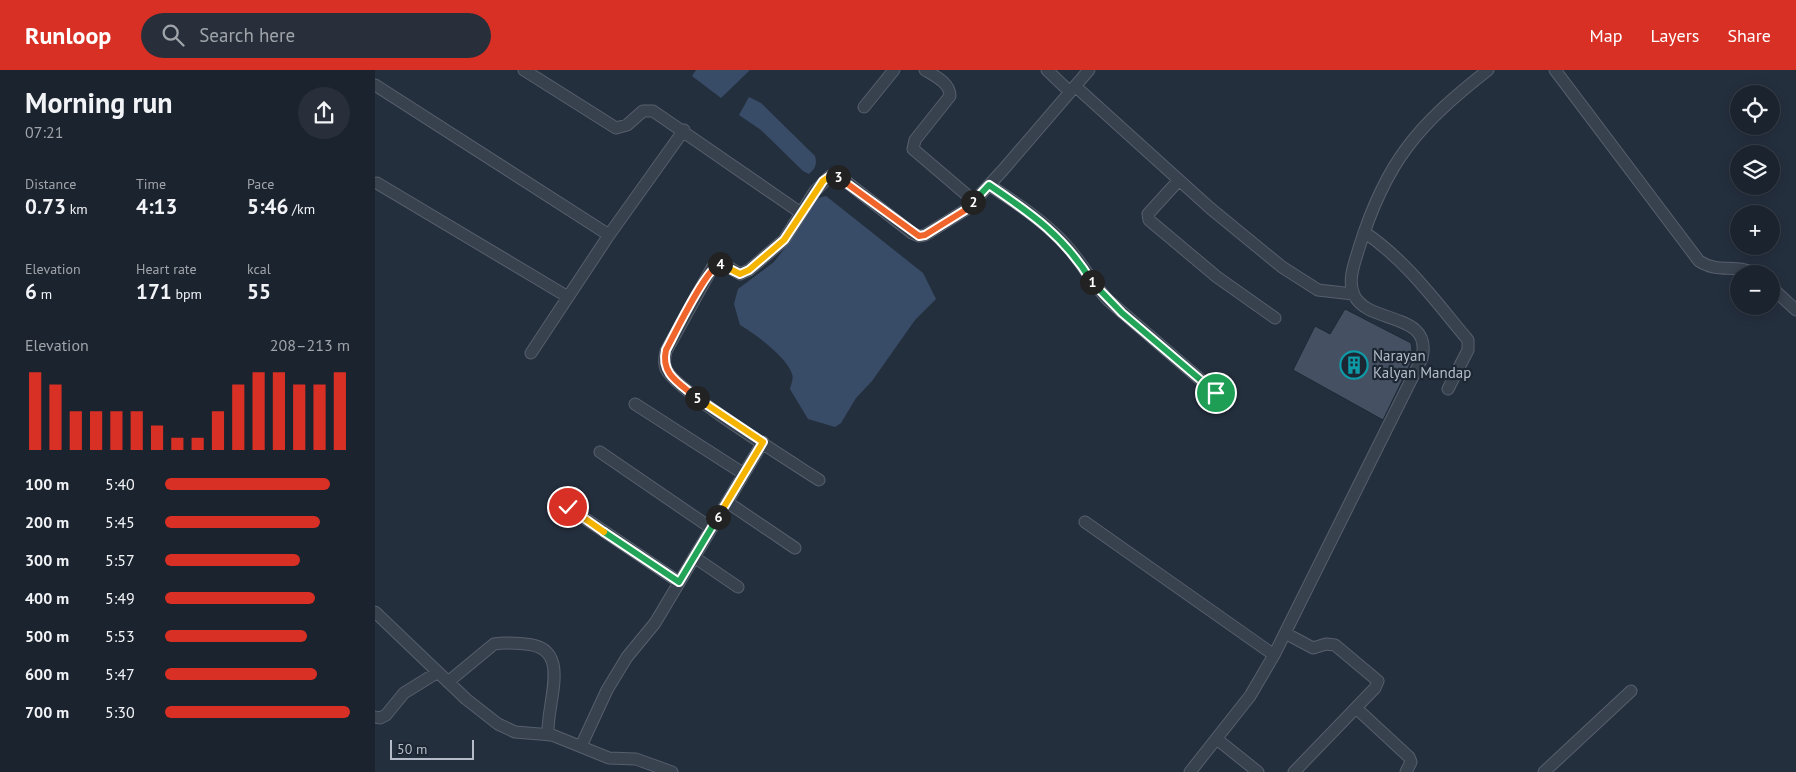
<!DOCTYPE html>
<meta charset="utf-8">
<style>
body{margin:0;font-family:"PT Sans",sans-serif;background:#282f3a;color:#f1f3f6;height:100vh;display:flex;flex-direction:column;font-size:19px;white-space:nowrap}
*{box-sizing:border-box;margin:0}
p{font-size:16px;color:#a0a4aa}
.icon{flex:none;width:28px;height:28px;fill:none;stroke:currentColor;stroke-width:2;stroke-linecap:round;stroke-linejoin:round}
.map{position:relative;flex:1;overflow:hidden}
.sheet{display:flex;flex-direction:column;background:#1b232e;width:375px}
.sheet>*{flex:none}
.buttons{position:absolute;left:1355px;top:15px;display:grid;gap:10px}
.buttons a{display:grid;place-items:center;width:50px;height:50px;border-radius:50%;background:#1b232e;box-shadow:0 2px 12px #0003,0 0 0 1px #39404a;font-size:25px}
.scale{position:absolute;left:15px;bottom:12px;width:84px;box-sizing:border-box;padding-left:5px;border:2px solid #b4bcc9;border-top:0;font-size:14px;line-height:18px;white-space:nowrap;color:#b4bcc9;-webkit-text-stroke:4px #1d2633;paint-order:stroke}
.pin{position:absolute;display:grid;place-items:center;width:42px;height:42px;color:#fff;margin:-21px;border:2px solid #fff;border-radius:50%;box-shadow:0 1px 5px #0007}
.km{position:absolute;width:25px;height:25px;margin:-12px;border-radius:50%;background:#222;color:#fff;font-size:14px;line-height:25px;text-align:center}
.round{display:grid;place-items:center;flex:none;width:52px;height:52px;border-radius:26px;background:#282f3a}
.head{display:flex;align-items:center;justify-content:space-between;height:85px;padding:0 25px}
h1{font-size:28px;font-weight:700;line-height:38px}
.metrics{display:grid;grid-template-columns:repeat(3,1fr);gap:8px;height:85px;padding:5px 25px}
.metrics div{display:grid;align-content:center}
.metrics b{font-size:21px;font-weight:700}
.metrics small{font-size:14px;font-weight:400}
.metrics p{font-size:14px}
.chart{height:140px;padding:10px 25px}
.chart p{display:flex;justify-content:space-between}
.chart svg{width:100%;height:90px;margin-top:5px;stroke:#d93025;stroke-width:6}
ul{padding:0 25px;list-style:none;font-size:16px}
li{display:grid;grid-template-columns:80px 60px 1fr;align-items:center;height:38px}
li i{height:12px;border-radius:6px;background:#d93025}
header{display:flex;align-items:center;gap:30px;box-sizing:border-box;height:70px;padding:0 25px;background:#d93025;color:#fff}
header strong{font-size:24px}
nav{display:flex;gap:28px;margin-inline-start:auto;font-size:18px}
.search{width:350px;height:45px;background:#282f3a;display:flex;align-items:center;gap:12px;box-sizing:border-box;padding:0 18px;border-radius:28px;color:#a0a4aa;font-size:19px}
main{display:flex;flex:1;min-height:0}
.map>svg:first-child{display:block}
.water{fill:#394c67}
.building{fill:#455162;stroke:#1f2835}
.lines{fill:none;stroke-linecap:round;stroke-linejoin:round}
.minor-casing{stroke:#565f6c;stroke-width:13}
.minor{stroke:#38414e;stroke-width:11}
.split-1-casing{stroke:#fff;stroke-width:10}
.split-2-casing{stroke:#fff;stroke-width:10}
.split-3-casing{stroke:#fff;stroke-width:10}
.split-4-casing{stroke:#fff;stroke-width:10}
.split-5-casing{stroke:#fff;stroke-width:10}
.split-6-casing{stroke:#fff;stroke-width:10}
.split-7-casing{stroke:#fff;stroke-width:10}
.split-8-casing{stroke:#fff;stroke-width:10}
.split-1{stroke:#22a559;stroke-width:6}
.split-2{stroke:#22a559;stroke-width:6}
.split-3{stroke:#f0652b;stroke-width:6}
.split-4{stroke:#f5b400;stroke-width:6}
.split-5{stroke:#f0652b;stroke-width:6}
.split-6{stroke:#f5b400;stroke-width:6}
.split-7{stroke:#22a559;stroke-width:6}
.split-8{stroke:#f5b400;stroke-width:6}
.labels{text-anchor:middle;stroke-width:4.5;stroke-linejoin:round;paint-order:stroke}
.poi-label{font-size:15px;fill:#b4bcc9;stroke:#1d2633;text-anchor:start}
</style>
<header>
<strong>Runloop</strong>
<div class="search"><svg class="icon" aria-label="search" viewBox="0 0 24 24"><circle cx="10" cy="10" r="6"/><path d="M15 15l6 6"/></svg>Search here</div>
<nav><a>Map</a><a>Layers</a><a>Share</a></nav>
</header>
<main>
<section class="sheet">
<div class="head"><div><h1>Morning run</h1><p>07:21</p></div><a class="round"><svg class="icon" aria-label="share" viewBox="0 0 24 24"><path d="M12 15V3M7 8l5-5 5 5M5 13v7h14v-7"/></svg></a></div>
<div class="metrics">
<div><p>Distance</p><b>0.73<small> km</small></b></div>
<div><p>Time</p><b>4:13</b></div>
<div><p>Pace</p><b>5:46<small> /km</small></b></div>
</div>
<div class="metrics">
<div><p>Elevation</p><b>6<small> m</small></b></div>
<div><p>Heart rate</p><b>171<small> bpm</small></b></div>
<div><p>kcal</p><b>55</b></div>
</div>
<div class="chart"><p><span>Elevation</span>208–213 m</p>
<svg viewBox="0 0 160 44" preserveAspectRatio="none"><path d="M5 44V6M15 44V12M25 44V25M35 44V25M45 44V25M55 44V25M65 44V32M75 44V38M85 44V38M95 44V25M105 44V12M115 44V6M125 44V6M135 44V12M145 44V12M155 44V6"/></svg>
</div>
<ul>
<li><b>100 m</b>5:40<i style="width:89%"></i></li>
<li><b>200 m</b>5:45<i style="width:84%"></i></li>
<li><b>300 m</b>5:57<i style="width:73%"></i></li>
<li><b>400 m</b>5:49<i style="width:81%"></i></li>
<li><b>500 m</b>5:53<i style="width:77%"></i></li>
<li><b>600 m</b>5:47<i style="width:82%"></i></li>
<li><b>700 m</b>5:30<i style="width:100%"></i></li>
</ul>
</section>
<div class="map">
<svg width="1421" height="702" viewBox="0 0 1421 702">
<rect width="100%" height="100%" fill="#242f3e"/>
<path class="water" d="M321,0H375L346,28L317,6Z
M374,27L386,33L440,86C442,94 441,98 434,104L428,101L386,60L364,45Z
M451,126L548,203L561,229L540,250L497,311L481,328L466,353L460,357L433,349L415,319C416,314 419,309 417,304C413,288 379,263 365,255L359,234L363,219L399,192L413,174L436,130Z"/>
<path class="building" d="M970,239L1036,273L1038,288L1008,350L918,300L940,256L955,264Z"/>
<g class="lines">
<g class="minor-casing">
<path id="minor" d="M149,0L241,58L252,55L268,41H278L426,143
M550,0C560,6 575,13 575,26L540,70L538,79L599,131
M672,0L695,22
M1180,0L1324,191C1344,204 1361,193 1380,204
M0,15L234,165
M700,16L835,138L907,197L943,220L978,224
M489,37L519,0
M804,110L773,144L774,150L842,207L900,248
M2,113L193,227
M614,115C640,132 666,149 688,172C706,190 716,212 733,230L841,323
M989,162C1031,190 1061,232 1093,270V280L1073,319
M1396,217L1421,240
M156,283L234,165L309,60
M260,334L369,404
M225,382L336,458
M444,410C418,393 300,320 291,299C288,293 290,287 291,281L337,198L347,193L365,204L374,200L409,170L440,121L455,106H462L469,110L537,163L544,166L550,165L592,139L628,100L714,0
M352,432L420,478
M193,437L304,512
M710,452L899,585
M319,487L363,517
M0,542L91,629L123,654L140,662L177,665L234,688L261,689L297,702
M910,563L938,578L951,574L960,575L1003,611L1000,618L919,702
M73,612L119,574C130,572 139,573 150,574C199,577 171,632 173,665
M981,638L1034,687L1036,692L1031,702
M0,647L5,648L11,645L29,623L63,602
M843,670L883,702
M206,676L232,620L252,587L280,553L388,372
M815,702L875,626L899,585L1047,288C1058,241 993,255 979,225C972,210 980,192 984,178C1011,91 1043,55 1113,0
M1169,702L1256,621"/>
</g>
<use href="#minor" class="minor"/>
</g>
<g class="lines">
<g class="split-1-casing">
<path id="split-1" d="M717,212L747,243L841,323"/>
</g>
<g class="split-2-casing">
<path id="split-2" d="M598,132L614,115C657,144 690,167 717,212"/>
</g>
<g class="split-3-casing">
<path id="split-3" d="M463,107L544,166L550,165L592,139L598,132"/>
</g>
<g class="split-4-casing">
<path id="split-4" d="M345,194L365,204L374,200L409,170L448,111L455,106L463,107"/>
</g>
<g class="split-5-casing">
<path id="split-5" d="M322,328C306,314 285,305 291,280C299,265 332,197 345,194"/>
</g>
<g class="split-6-casing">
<path id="split-6" d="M322,328L388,372L343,447"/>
</g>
<g class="split-7-casing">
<path id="split-7" d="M229,462L304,512L343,447"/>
</g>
<g class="split-8-casing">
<path id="split-8" d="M193,437L229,462"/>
</g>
<use href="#split-1" class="split-1"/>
<use href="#split-2" class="split-2"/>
<use href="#split-3" class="split-3"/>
<use href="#split-4" class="split-4"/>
<use href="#split-5" class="split-5"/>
<use href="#split-6" class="split-6"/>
<use href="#split-7" class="split-7"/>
<use href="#split-8" class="split-8"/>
</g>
<defs>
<g id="building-ring" transform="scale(1.4375)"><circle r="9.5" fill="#1d2633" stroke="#0f9aa8" stroke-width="1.5"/><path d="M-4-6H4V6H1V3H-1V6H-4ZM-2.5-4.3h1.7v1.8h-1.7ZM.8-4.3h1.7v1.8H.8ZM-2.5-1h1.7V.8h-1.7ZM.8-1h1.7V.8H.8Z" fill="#0f9aa8"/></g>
</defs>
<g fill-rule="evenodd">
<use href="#building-ring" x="979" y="295"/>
</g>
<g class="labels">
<g class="poi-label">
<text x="998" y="291">Narayan<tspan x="998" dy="17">Kalyan Mandap</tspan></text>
</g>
</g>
</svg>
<div class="buttons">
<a><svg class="icon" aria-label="locate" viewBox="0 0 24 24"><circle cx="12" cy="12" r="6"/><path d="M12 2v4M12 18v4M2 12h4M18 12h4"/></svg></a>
<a><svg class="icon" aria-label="layers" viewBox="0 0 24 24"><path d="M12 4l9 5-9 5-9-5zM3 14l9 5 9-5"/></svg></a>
<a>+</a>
<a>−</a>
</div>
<div class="scale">50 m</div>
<div class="pin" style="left:841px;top:323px;background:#1e9e55"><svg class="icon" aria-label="arrive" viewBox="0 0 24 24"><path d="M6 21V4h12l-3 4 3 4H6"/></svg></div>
<div class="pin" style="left:193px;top:437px;background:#d93025"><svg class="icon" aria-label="check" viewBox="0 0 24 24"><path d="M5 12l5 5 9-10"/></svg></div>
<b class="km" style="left:717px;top:212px">1</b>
<b class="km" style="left:598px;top:132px">2</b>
<b class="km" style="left:463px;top:107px">3</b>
<b class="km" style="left:345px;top:194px">4</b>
<b class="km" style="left:322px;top:328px">5</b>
<b class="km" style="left:343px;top:447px">6</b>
</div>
</main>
